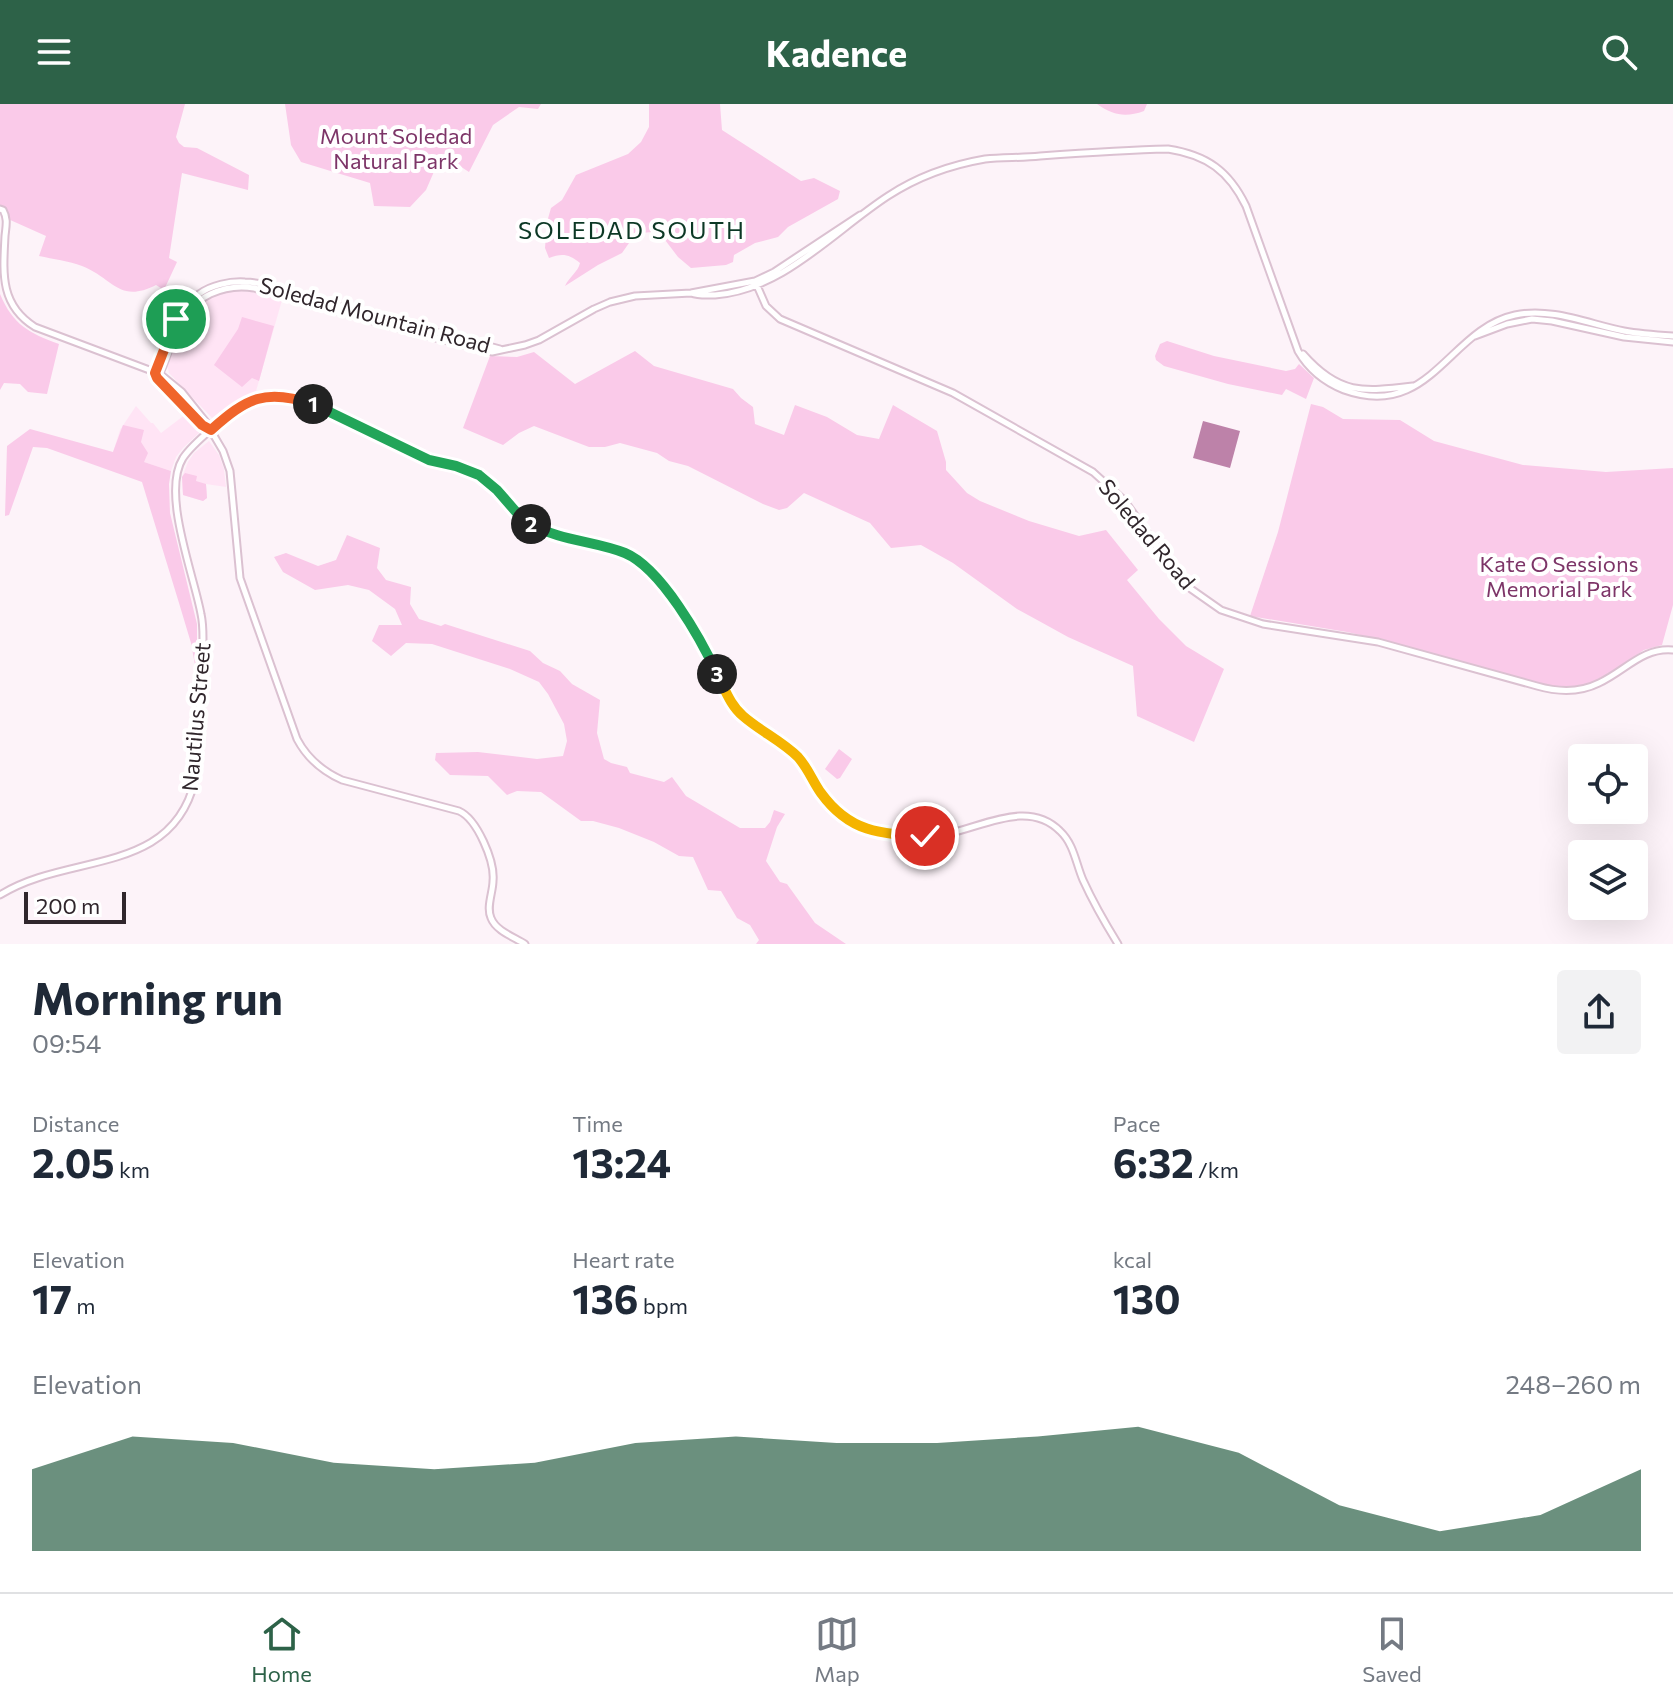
<!DOCTYPE html>
<meta charset="utf-8">
<style>
body{margin:0;font-family:Commissioner,sans-serif;background:#f2f2f3;color:#1f2937;height:100vh;display:flex;flex-direction:column;font-size:30px;white-space:nowrap}
*{box-sizing:border-box;margin:0}
p{font-size:26px;color:#747a83}
.icon{flex:none;width:44px;height:44px;fill:none;stroke:currentColor;stroke-width:2;stroke-linecap:round;stroke-linejoin:round}
.map{position:relative;height:840px;overflow:hidden}
.panel{display:flex;flex-direction:column;background:#fff;flex:1}
.panel>*{flex:none}
.controls{position:absolute;left:1568px;top:640px;display:grid;gap:16px}
.controls a{display:grid;place-items:center;width:80px;height:80px;border-radius:8px;background:#fff;box-shadow:0 8px 32px #0002;font-size:40px}
.scale{position:absolute;left:24px;bottom:20px;width:102px;box-sizing:border-box;padding-left:8px;border:4px solid #30262c;border-top:0;font-size:22px;line-height:28px;white-space:nowrap;color:#30262c;-webkit-text-stroke:6px #fff;paint-order:stroke}
.pin{position:absolute;display:grid;place-items:center;width:68px;height:68px;color:#fff;margin:-34px;border:4px solid #fff;border-radius:50%;box-shadow:0 2px 8px #0007}
.km{position:absolute;width:40px;height:40px;margin:-20px;border-radius:50%;background:#222;color:#fff;font-size:22px;line-height:40px;text-align:center}
.round{display:grid;place-items:center;flex:none;width:84px;height:84px;border-radius:8px;background:#f2f2f3}
.summary{display:flex;align-items:center;justify-content:space-between;height:136px;padding:0 32px}
h1{font-size:44px;font-weight:700;line-height:60px}
.metrics{display:grid;grid-template-columns:repeat(3,1fr);gap:12px;height:136px;padding:8px 32px}
.metrics div{display:grid;align-content:center}
.metrics b{font-size:40px;font-weight:700}
.metrics small{font-size:22px;font-weight:400}
.metrics p{font-size:22px}
.chart{height:224px;padding:16px 32px}
.chart p{display:flex;justify-content:space-between}
.chart svg{width:100%;height:144px;margin-top:8px;fill:#2d6248;opacity:.7}
header{display:flex;justify-content:space-between;align-items:center;height:104px;padding:0 32px;background:#2d6248;color:#fff;font-size:36px;font-weight:700}
.dock{display:flex;justify-content:space-around;align-items:center;height:112px;border-top:2px solid #e0e1e3;background:#fff;font-size:22px;color:#747a83}
.dock a{display:grid;justify-items:center;gap:4px}
.dock .active{color:#2d6248}
.map>svg:first-child{display:block}
.built{fill:#ffe4f5}
.green{fill:#facae9}
.water{fill:#bd82a9}
.lines{fill:none;stroke-linecap:round;stroke-linejoin:round}
.secondary-casing{stroke:#dbc1d1;stroke-width:9}
.secondary{stroke:#fff;stroke-width:5}
.split-1-casing{stroke:#fff;stroke-width:16}
.split-2-casing{stroke:#fff;stroke-width:16}
.split-3-casing{stroke:#fff;stroke-width:16}
.split-4-casing{stroke:#fff;stroke-width:16}
.split-1{stroke:#f0652b;stroke-width:10}
.split-2{stroke:#22a559;stroke-width:10}
.split-3{stroke:#22a559;stroke-width:10}
.split-4{stroke:#f5b400;stroke-width:10}
.labels{text-anchor:middle;stroke-width:8;stroke-linejoin:round;paint-order:stroke}
.park-label{font-size:22px;fill:#7d3568;stroke:#fff}
.street-label{font-size:22px;fill:#30262c;stroke:#fff}
.neighbourhood-label{font-size:24px;letter-spacing:2px;fill:#0c3825;stroke:#fff}
</style>
<header><svg class="icon" aria-label="menu" viewBox="0 0 24 24"><path d="M4 6h16M4 12h16M4 18h16"/></svg>Kadence<svg class="icon" aria-label="search" viewBox="0 0 24 24"><circle cx="10" cy="10" r="6"/><path d="M15 15l6 6"/></svg></header>
<div class="map">
<svg width="1673" height="840" viewBox="0 0 1673 840">
<rect width="100%" height="100%" fill="#fdf3f9"/>
<path class="built" d="M234,186L252,188L282,196L256,287L230,301L212,314L169,269L167,260L174,234L183,214L194,202L207,194L220,188Z
M136,302L151,319H153L161,329L186,310L199,325V329L183,344L176,353L171,367L113,348L120,326Z
M209,337L219,351L224,365L226,383L206,380L207,394L203,397L183,391L182,373L188,358L194,349Z"/>
<path class="green" d="M0,0H185L176,33L179,39L184,43L197,44L249,71L248,86L182,69L169,154L177,158L164,186L156,181C119,200 113,174 82,162C69,157 53,155 39,152L46,132L8,115L0,105Z
M285,0H541L538,5L519,3L493,21L469,68L449,55L436,63L426,86L410,103L374,102L370,79L301,58L291,41Z
M649,0H720L722,26L801,77L814,74L840,87L838,95L788,123L778,133L755,139L734,151L733,158L726,161L691,164L678,153L662,132L652,128L641,129L629,139L622,149L598,161L565,182C569,173 578,168 580,159C569,150 562,149 549,154L545,144L547,118L551,104L562,96L576,71L628,50L641,38L649,23Z
M1097,0H1147L1144,7C1125,14 1113,11 1097,0Z
M0,190C13,221 29,229 59,240L47,290L28,288L20,280L4,279L0,286Z
M242,213L274,222L259,277L252,274L242,283L214,261L238,225Z
M1167,237L1214,252L1286,267L1295,265L1299,260L1314,274L1306,295L1286,285L1282,291L1228,280L1164,262L1156,256L1155,252L1160,240Z
M635,247L654,262L733,285L741,294L753,303L755,320L784,331L795,301L827,313L857,331L879,335L893,301L937,327L946,358V366L967,389L980,397L1029,417L1079,432L1106,426L1138,466L1127,476L1159,515L1186,542L1224,565L1194,638L1137,612L1133,562L1068,533L1039,517L1017,505L953,459L921,441L891,444L870,419L804,389L787,404L779,406L763,400L688,362L669,357L657,349L620,339L605,343H589L534,322L519,329L503,341L463,324L490,252L517,253L534,248L575,280Z
M1311,300L1323,303L1343,315L1400,316L1434,337L1523,361L1606,368L1673,364V501L1662,541L1644,546L1617,564L1590,580L1562,584L1540,581L1392,538L1347,528L1250,512L1278,428Z
M123,321L144,326L141,338L148,349L144,358L171,367L169,380L170,409L197,520V557L195,561L191,539L179,499L142,378L47,344L33,343L9,411L5,412L7,342L30,325L113,348Z
M185,369L197,372L196,377L206,380L207,394L203,397L183,391L182,373Z
M347,431L380,444L377,464L386,476L411,483L410,500L419,515L441,522L445,520L530,547L543,559L560,567L572,580L600,596L597,629L604,655L611,659L627,663L630,669L664,678L672,673L686,692L740,724H765L770,718L774,706L785,710L777,723L766,757L780,778L787,780L815,819L846,840H756L759,836L750,821L737,814L721,787L708,786L693,753L679,752L654,738L619,724L593,717H581L541,688L517,687L507,691L488,672L450,671L435,656L436,649L478,648L537,655L563,652L567,637L564,620L548,590L539,578L510,565L432,540L406,539L391,552L372,537L379,521H402L395,505L369,486L348,481L315,486L283,468L274,453L286,449L318,462L336,456Z
M839,645L852,655L840,674L837,675L825,665Z"/>
<path class="water" d="M1203,317L1240,327L1230,364L1193,354Z"/>
<g class="lines">
<g class="secondary-casing">
<path id="secondary" d="M0,105L3,106C8,115 6,122 5,132C3,170 0,201 35,223L160,270L182,288L206,318L223,347L230,367L240,474L297,635C307,654 322,667 342,676L459,707C477,715 495,757 493,777C493,788 486,803 491,814C496,827 514,833 525,840
M755,177L766,202L780,215L953,289L1093,368L1124,396L1176,469L1191,485L1221,506L1263,520L1378,538L1537,582C1558,588 1579,589 1599,579C1625,567 1643,543 1673,546
M691,189C699,192 707,191 715,191C783,186 834,127 888,92C917,73 950,61 985,55C1003,53 1021,54 1040,52C1082,49 1125,46 1168,45C1207,51 1229,67 1246,102L1298,247C1309,266 1324,278 1344,286C1430,317 1449,225 1515,211C1551,203 1589,220 1624,227C1640,230 1656,231 1673,232
M1475,232L1507,220L1532,215L1552,217L1624,233L1673,238
M1303,250C1339,291 1363,288 1413,282
M155,269C170,241 170,209 199,190C211,181 230,177 245,178C273,179 302,192 328,199C386,215 443,230 500,245
M157,273L202,321L209,325
M157,274C168,257 169,238 178,220C193,193 224,179 254,184L427,232L492,248L525,241L539,236L594,205L610,198L635,192L691,189L755,177L774,168L860,111
M0,791C68,748 172,773 195,676L203,535C203,527 203,519 201,510C194,471 161,389 183,354C193,339 210,327 223,315C252,289 278,288 314,300L429,356L456,362L479,371L497,386L517,409L540,425L626,449C636,456 646,462 655,471C674,490 698,532 711,557C718,569 722,583 729,595C744,622 778,632 798,654C816,673 823,699 847,714C875,733 913,736 946,730C983,723 1028,695 1060,727C1074,740 1076,760 1083,776C1093,798 1105,819 1118,840"/>
</g>
<use href="#secondary" class="secondary"/>
</g>
<g class="lines">
<g class="split-1-casing">
<path id="split-1" d="M176,215L155,269L157,274L202,321L211,326C247,294 265,284 313,300"/>
</g>
<g class="split-2-casing">
<path id="split-2" d="M313,300L429,356L456,362L479,371L497,386L517,409L531,420"/>
</g>
<g class="split-3-casing">
<path id="split-3" d="M531,420C560,437 595,437 625,449C661,464 701,535 717,570"/>
</g>
<g class="split-4-casing">
<path id="split-4" d="M717,570C725,585 730,601 743,612C760,627 782,637 798,653C808,664 813,678 821,689C850,729 881,730 925,732"/>
</g>
<use href="#split-1" class="split-1"/>
<use href="#split-2" class="split-2"/>
<use href="#split-3" class="split-3"/>
<use href="#split-4" class="split-4"/>
</g>
<g class="labels">
<g class="park-label">
<text x="396" y="40">Mount Soledad<tspan x="396" dy="25">Natural Park</tspan></text>
<text x="1559" y="468">Kate O Sessions<tspan x="1559" dy="25">Memorial Park</tspan></text>
</g>
<g class="street-label">
<text transform="translate(375 211) rotate(15)" y="8">Soledad Mountain Road</text>
<text transform="translate(1147 430) rotate(50)" y="8">Soledad Road</text>
<text transform="translate(196 613) rotate(-85)" y="8">Nautilus Street</text>
</g>
<g class="neighbourhood-label">
<text x="632" y="135">SOLEDAD SOUTH</text>
</g>
</g>
</svg>
<div class="controls">
<a><svg class="icon" aria-label="locate" viewBox="0 0 24 24"><circle cx="12" cy="12" r="6"/><path d="M12 2v4M12 18v4M2 12h4M18 12h4"/></svg></a>
<a><svg class="icon" aria-label="layers" viewBox="0 0 24 24"><path d="M12 4l9 5-9 5-9-5zM3 14l9 5 9-5"/></svg></a>
</div>
<div class="scale">200 m</div>
<div class="pin" style="left:176px;top:215px;background:#1e9e55"><svg class="icon" aria-label="arrive" viewBox="0 0 24 24"><path d="M6 21V4h12l-3 4 3 4H6"/></svg></div>
<div class="pin" style="left:925px;top:732px;background:#d93025"><svg class="icon" aria-label="check" viewBox="0 0 24 24"><path d="M5 12l5 5 9-10"/></svg></div>
<b class="km" style="left:313px;top:300px">1</b>
<b class="km" style="left:531px;top:420px">2</b>
<b class="km" style="left:717px;top:570px">3</b>
</div>
<section class="panel">
<div class="summary"><div><h1>Morning run</h1><p>09:54</p></div><a class="round"><svg class="icon" aria-label="share" viewBox="0 0 24 24"><path d="M12 15V3M7 8l5-5 5 5M5 13v7h14v-7"/></svg></a></div>
<div class="metrics">
<div><p>Distance</p><b>2.05<small> km</small></b></div>
<div><p>Time</p><b>13:24</b></div>
<div><p>Pace</p><b>6:32<small> /km</small></b></div>
</div>
<div class="metrics">
<div><p>Elevation</p><b>17<small> m</small></b></div>
<div><p>Heart rate</p><b>136<small> bpm</small></b></div>
<div><p>kcal</p><b>130</b></div>
</div>
<div class="chart"><p><span>Elevation</span>248–260 m</p>
<svg viewBox="0 0 160 44" preserveAspectRatio="none"><path d="M0 44V19L10 9L20 11L30 17L40 19L50 17L60 11L70 9L80 11L90 11L100 9L110 6L120 14L130 30L140 38L150 33L160 19V44z"/></svg>
</div>
</section>
<nav class="dock">
<a class="active"><svg class="icon" aria-label="home" viewBox="0 0 24 24"><path d="M3 11l9-7 9 7M6 9v11h12V9"/></svg>Home</a>
<a><svg class="icon" aria-label="map" viewBox="0 0 24 24"><path d="M3 6l6-2 6 2 6-2v14l-6 2-6-2-6 2zM9 4v14M15 6v14"/></svg>Map</a>
<a><svg class="icon" aria-label="saved" viewBox="0 0 24 24"><path d="M7 4h10v16l-5-4-5 4z"/></svg>Saved</a>
</nav>
